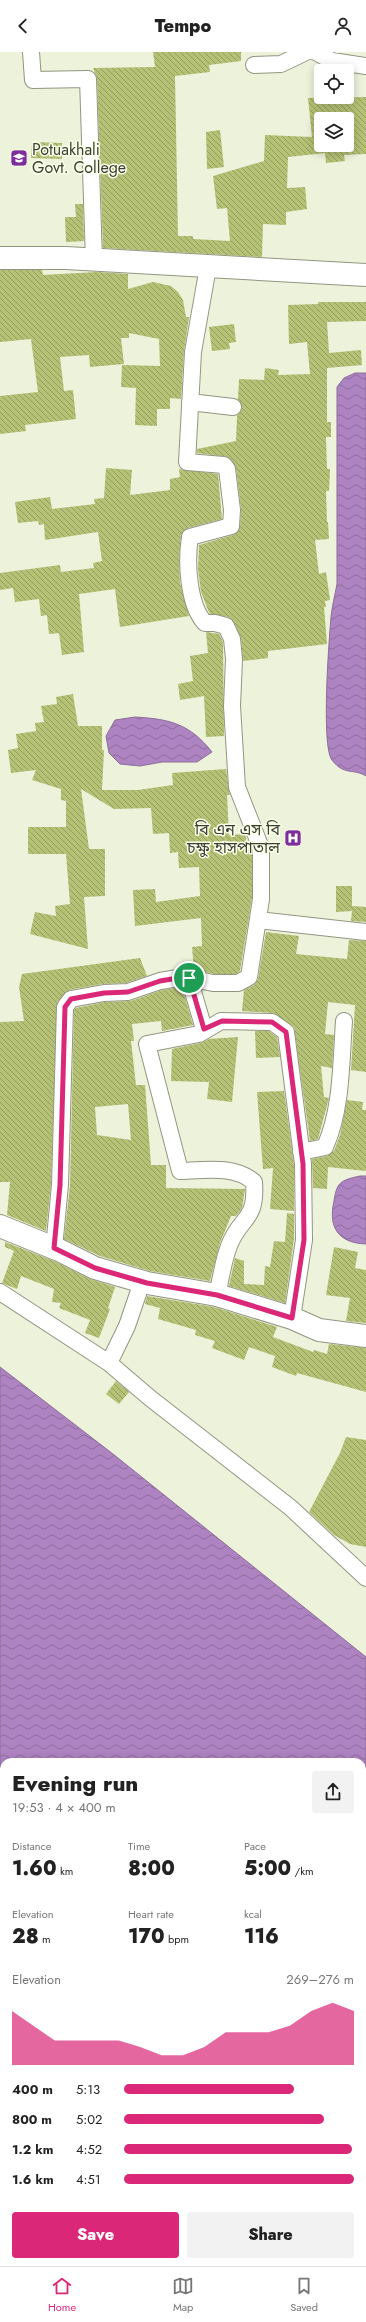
<!DOCTYPE html>
<meta charset="utf-8">
<style>
body{margin:0;font-family:Jost,"Noto Sans Bengali",sans-serif;background:#f2f2f2;color:#222;height:100vh;display:flex;flex-direction:column;font-size:15px;white-space:nowrap}
*{box-sizing:border-box;margin:0}
p{font-size:13px;color:#767676}
.icon{flex:none;width:22px;height:22px;fill:none;stroke:currentColor;stroke-width:2;stroke-linecap:round;stroke-linejoin:round}
.map{position:relative;flex:1;overflow:hidden}
.drawer{position:absolute;left:0px;top:1706px;width:366px;height:508px;display:flex;flex-direction:column;background:#fff;border-radius:12px 12px 0 0;box-shadow:0 2px 10px #0003}
.drawer>*{flex:none}
.fabs{position:absolute;left:314px;top:12px;display:grid;gap:8px}
.fabs a{display:grid;place-items:center;width:40px;height:40px;border-radius:4px;background:#fff;box-shadow:0 2px 10px #0003;font-size:20px}
.pin{position:absolute;display:grid;place-items:center;width:34px;height:34px;color:#fff;margin:-17px;border:2px solid #fff;border-radius:50%;box-shadow:0 1px 4px #0007}
.round{display:grid;place-items:center;flex:none;width:42px;height:42px;border-radius:4px;background:#f2f2f2}
.head{display:flex;align-items:center;justify-content:space-between;height:68px;padding:0 12px}
h1{font-size:22px;font-weight:800;line-height:30px}
.figures{display:grid;grid-template-columns:repeat(3,1fr);gap:6px;height:68px;padding:4px 12px}
.figures div{display:grid;align-content:center}
.figures b{font-size:20px;font-weight:800}
.figures small{font-size:11px;font-weight:400}
.figures p{font-size:11px}
.chart{height:112px;padding:8px 12px}
.chart p{display:flex;justify-content:space-between}
.chart svg{width:100%;height:72px;margin-top:4px;fill:#db2777;opacity:.7}
.action{display:flex;gap:8px;margin-top:auto;padding:8px 12px}
.action a{flex:1;height:46px;border-radius:4px;background:#db2777;color:#fff;font-size:16px;font-weight:800;line-height:46px;text-align:center}
.action a+a{background:#f2f2f2;color:#222}
ul{padding:0 12px;list-style:none;font-size:13px}
li{display:grid;grid-template-columns:64px 48px 1fr;align-items:center;height:30px}
li i{height:10px;border-radius:5px;background:#db2777}
header{display:flex;justify-content:space-between;align-items:center;height:52px;padding:0 12px;background:#fff;font-size:18px;font-weight:800}
.dock{display:flex;justify-content:space-around;align-items:center;height:56px;border-top:1px solid #e0e0e0;background:#fff;font-size:11px;color:#767676}
.dock a{display:grid;justify-items:center;gap:2px}
.dock .active{color:#db2777}
.map>svg:first-child{display:block}
.water{fill:url(#water-waves);stroke:#8c6e98;fill-rule:evenodd}
.building{fill:url(#building-back-hatch);fill-rule:evenodd}
.lines{fill:none;stroke-linecap:round;stroke-linejoin:round}
.street-casing{stroke:#929681;stroke-width:18}
.secondary-casing{stroke:#929681;stroke-width:24}
.street{stroke:#fff;stroke-width:16}
.secondary{stroke:#fff;stroke-width:22}
.route-casing{stroke:#fff;stroke-width:8}
.route{stroke:#db2777;stroke-width:5}
.labels{text-anchor:middle;stroke-width:3;stroke-linejoin:round;paint-order:stroke}
.poi-label{font-size:16px;fill:#3c3e35;stroke:#faffe8;text-anchor:start}
</style>
<header><svg class="icon" aria-label="back" viewBox="0 0 24 24"><path d="M15 5l-7 7 7 7"/></svg>Tempo<svg class="icon" aria-label="person" viewBox="0 0 24 24"><circle cx="12" cy="8" r="4"/><path d="M4 21q1-7 8-7t8 7"/></svg></header>
<div class="map">
<svg width="366" height="2214" viewBox="0 0 366 2214">
<defs>
<pattern id="water-waves" width="16" height="10" patternUnits="userSpaceOnUse"><rect width="16" height="10" fill="#ae83c2"/><path d="M0 5q4-4 8 0t8 0" fill="none" stroke="#8f6d9e"/></pattern>
<pattern id="building-back-hatch" width="6" height="6" patternUnits="userSpaceOnUse"><rect width="6" height="6" fill="#b5c174"/><path d="M-1 5l2 2M0 0l6 6M5-1l2 2" fill="none" stroke="#949e60"/></pattern>
</defs>
<rect width="100%" height="100%" fill="#edf2db"/>
<path class="water" d="M355,321H366V724C353,716 344,724 332,708C321,694 329,588 331,565C332,554 335,543 337,532V335L344,326Z
M135,665C170,667 190,672 212,700L197,710H162L140,714L120,712L109,701L106,684L115,668Z
M360,1124H366V1192C338,1191 328,1175 334,1149C335,1143 336,1134 342,1130C346,1127 355,1125 360,1124Z
M0,1315L113,1402L366,1605V2214H0ZM4,1710H362V2210H4Z"/>
<path class="building" d="M153,0H241V9L209,13L210,20L175,24L178,184H193V187L230,189L227,156L217,157L213,124L264,109L265,83L312,85L308,46L366,45V102L344,103L345,109L326,111L325,101L288,105L287,136L305,135L307,157L286,160V173L263,172L262,205L103,196L97,27L93,16L155,15ZM321,67H347V93H321Z
M220,78L224,115L207,117L206,80Z
M32,90L62,91V107L31,106Z
M75,152H83L84,189L66,190L65,165H76Z
M0,218H42L43,223L97,220L128,222V237L153,230L171,234L178,240L183,248L186,265H189L184,299L181,347L170,346V357H157V374L135,373L136,336L121,335L122,313L160,314L159,287L129,281V286H121L124,312L90,315L89,303L60,305L64,339L73,338L76,367L25,373L26,379L0,382V344L38,340L31,287L0,290Z
M318,250H366V269L327,270L329,301L361,298L362,313L327,316V370H331V385H326L327,417H330L329,439H326L327,470H328L329,487L315,488L319,522L326,520L330,548L325,549L326,555H324L327,592L268,599V606L243,609L241,586L234,570L229,565L210,562L208,558L201,540L198,517L199,493L233,483L240,475L241,457L236,416L228,405L197,401V397L236,389L237,364L242,356L238,347L239,327L264,328L265,316L279,318L278,323L310,322L307,290L289,292L288,253L318,252Z
M234,272L236,290L229,291L230,297L212,299L209,275Z
M106,416L132,418L130,443L170,438V427L180,425L179,417L218,422L222,467L188,476L181,483L179,506L180,531L189,564L120,575L115,537L79,542L84,600L62,603L59,581L49,582L47,563L41,564L39,547L15,550L13,536L0,538V521L60,513L61,520L94,516L93,511L102,509L98,480L45,488L44,472L39,473L38,469L18,471L15,450L50,445L52,457L95,452L94,447L104,446Z
M206,580L219,582L223,590L224,684L206,685L204,644L180,648L178,632L193,629L190,604L208,601Z
M73,642L78,674H102V698H104L102,738H138L173,733L172,721L226,717L230,743H227L229,783L245,782L249,798H252V846L240,919L236,922H214L194,917L192,895L202,894L201,866L135,874L133,838L155,837L156,850L200,844L199,815L179,816L178,800L170,801L169,781L153,782L151,756L114,757L81,737L89,797H105V844L84,845L88,897L30,882L35,860L56,864L55,854L70,852L66,802H28V775H66V749L61,748V737L32,728L36,718L11,721L8,698L18,696L16,682L36,679L35,671L44,670L41,654L57,652L56,645Z
M336,834H352V859V854L366,855V870L351,869L352,859L336,860Z
M266,880L299,884L296,902L347,907L349,888L366,889V1020L351,1018L355,953L328,950L325,982L334,983L332,1016L321,1014L324,1045L329,1046L318,1087L310,1089L294,975L273,961L242,959L244,938L254,933L258,927Z
M140,906L147,924L126,931L102,932L69,938L57,950L51,1132L46,1179L7,1163L10,1130H0V970L24,969L19,935L22,922Z
M182,935L193,973L162,979L161,969L132,972L134,989H131L136,1033H145L151,1113H166V1136L245,1137L242,1156L236,1164H231L220,1191L210,1229L150,1219L100,1204L64,1187L70,1133L74,958L76,956L105,950L131,949L162,938ZM128,1052L131,1088L97,1083L95,1055Z
M255,979H269L277,985L280,1005L256,1006Z
M238,985L232,1050L207,1047L209,1030L171,1029L172,997L201,991L209,987Z
M284,1039L294,1113V1159L270,1157L273,1116L263,1117L257,1040Z
M347,1048L363,1050L362,1058H366V1119L328,1115L327,1137L313,1136L312,1107L327,1104L334,1099L340,1083Z
M287,1161L294,1162V1187L285,1251L229,1234L235,1206L244,1209V1232L264,1233L265,1214L270,1215L274,1189L285,1190Z
M5,1190L54,1209L90,1227L115,1235L108,1256L110,1257L99,1286L85,1281L90,1268L59,1256L61,1251L52,1250L54,1237L21,1224L17,1237L2,1231L14,1199L5,1195Z
M334,1195L358,1200L355,1216L366,1218V1271L346,1269L350,1246L326,1243Z
M147,1244L214,1255L277,1275L273,1285L313,1300L314,1298L327,1302L329,1292L366,1296V1340L297,1321L296,1324L272,1315L275,1304L249,1295L244,1308L212,1296L215,1289L195,1283L196,1278L158,1267L160,1256L145,1252Z
M116,1329L129,1340L119,1352L106,1342Z
M346,1385L366,1388V1495L350,1492L334,1483L309,1460L340,1401Z"/>
<g class="lines">
<g class="street-casing">
<path id="street" d="M31,0L33,28L88,27L94,208
M316,0L332,9L366,14
M254,13L281,12L306,0
M190,350L233,355
M258,868L366,880
M189,926L204,977
M301,1100L325,1095C342,1057 341,1010 344,969
M54,1196L60,1133L65,955L71,947L104,941L128,940L160,929L184,925L213,931H238L249,925L261,847V796L237,735L232,654L234,607L232,587L226,574L215,571H205C188,553 186,509 190,485L231,474L232,458L227,417L224,413L187,410L193,300L208,215
M0,1240L109,1311L150,1346L291,1456L366,1526
M217,1243C221,1227 223,1209 229,1194C240,1164 257,1170 254,1130C235,1113 204,1118 180,1119L147,992L199,982L221,969L272,970L286,980L303,1112L304,1188L292,1266
M109,1311L127,1274L142,1230"/>
</g>
<g class="secondary-casing">
<path id="secondary" d="M0,206H66L366,223
M0,1174L59,1198L95,1216L147,1231L217,1243L292,1266L319,1278L366,1284"/>
</g>
<use href="#street" class="street"/>
<use href="#secondary" class="secondary"/>
</g>
<g class="lines">
<g class="route-casing">
<path id="route" d="M184,925L189,926L204,977L222,969L272,970L286,980L303,1112L304,1188L292,1266L217,1243L147,1231L95,1216L54,1196L60,1133L65,955L71,947L104,941L128,940L160,929Z"/>
</g>
<use href="#route" class="route"/>
</g>
<defs>
<g id="university-square" transform="scale(0.9)"><rect x="-9" y="-9" width="18" height="18" rx="4" fill="#7e2d9d" stroke="#faffe8"/><path d="M0-5L7-2L0 1L-7-2ZM-4 1L0 2.5L4 1V4Q0 6-4 4Z" fill="#fff"/></g>
<g id="hospital-square" transform="scale(0.9)"><rect x="-9" y="-9" width="18" height="18" rx="4" fill="#7e2d9d" stroke="#faffe8"/><path d="M-5-5h3v3.5h4V-5h3V5h-3V1.5h-4V5h-3Z" fill="#fff"/></g>
</defs>
<g fill-rule="evenodd">
<use href="#university-square" x="19" y="106"/>
<use href="#hospital-square" x="293" y="786"/>
</g>
<g class="labels">
<g class="poi-label">
<text x="32" y="103">Potuakhali<tspan x="32" dy="18">Govt. College</tspan></text>
<text x="280" y="783" text-anchor="end">বি এন এস বি<tspan x="280" dy="18">চক্ষু হাসপাতাল</tspan></text>
</g>
</g>
</svg>
<div class="fabs">
<a><svg class="icon" aria-label="locate" viewBox="0 0 24 24"><circle cx="12" cy="12" r="6"/><path d="M12 2v4M12 18v4M2 12h4M18 12h4"/></svg></a>
<a><svg class="icon" aria-label="layers" viewBox="0 0 24 24"><path d="M12 4l9 5-9 5-9-5zM3 14l9 5 9-5"/></svg></a>
</div>
<div class="pin" style="left:189px;top:926px;background:#1e9e55"><svg class="icon" aria-label="arrive" viewBox="0 0 24 24"><path d="M6 21V4h12l-3 4 3 4H6"/></svg></div>
<section class="drawer">
<div class="head"><div><h1>Evening run</h1><p>19:53 · 4 × 400 m</p></div><a class="round"><svg class="icon" aria-label="share" viewBox="0 0 24 24"><path d="M12 15V3M7 8l5-5 5 5M5 13v7h14v-7"/></svg></a></div>
<div class="figures">
<div><p>Distance</p><b>1.60<small> km</small></b></div>
<div><p>Time</p><b>8:00</b></div>
<div><p>Pace</p><b>5:00<small> /km</small></b></div>
</div>
<div class="figures">
<div><p>Elevation</p><b>28<small> m</small></b></div>
<div><p>Heart rate</p><b>170<small> bpm</small></b></div>
<div><p>kcal</p><b>116</b></div>
</div>
<div class="chart"><p><span>Elevation</span>269–276 m</p>
<svg viewBox="0 0 160 44" preserveAspectRatio="none"><path d="M0 44V11L10 20L20 29L30 29L40 29L50 29L60 33L70 38L80 38L90 33L100 24L110 24L120 24L130 20L140 11L150 6L160 11V44z"/></svg>
</div>
<ul>
<li><b>400 m</b>5:13<i style="width:74%"></i></li>
<li><b>800 m</b>5:02<i style="width:87%"></i></li>
<li><b>1.2 km</b>4:52<i style="width:99%"></i></li>
<li><b>1.6 km</b>4:51<i style="width:100%"></i></li>
</ul>
<div class="action"><a>Save</a><a>Share</a></div>
</section>
</div>
<nav class="dock">
<a class="active"><svg class="icon" aria-label="home" viewBox="0 0 24 24"><path d="M3 11l9-7 9 7M6 9v11h12V9"/></svg>Home</a>
<a><svg class="icon" aria-label="map" viewBox="0 0 24 24"><path d="M3 6l6-2 6 2 6-2v14l-6 2-6-2-6 2zM9 4v14M15 6v14"/></svg>Map</a>
<a><svg class="icon" aria-label="saved" viewBox="0 0 24 24"><path d="M7 4h10v16l-5-4-5 4z"/></svg>Saved</a>
</nav>
